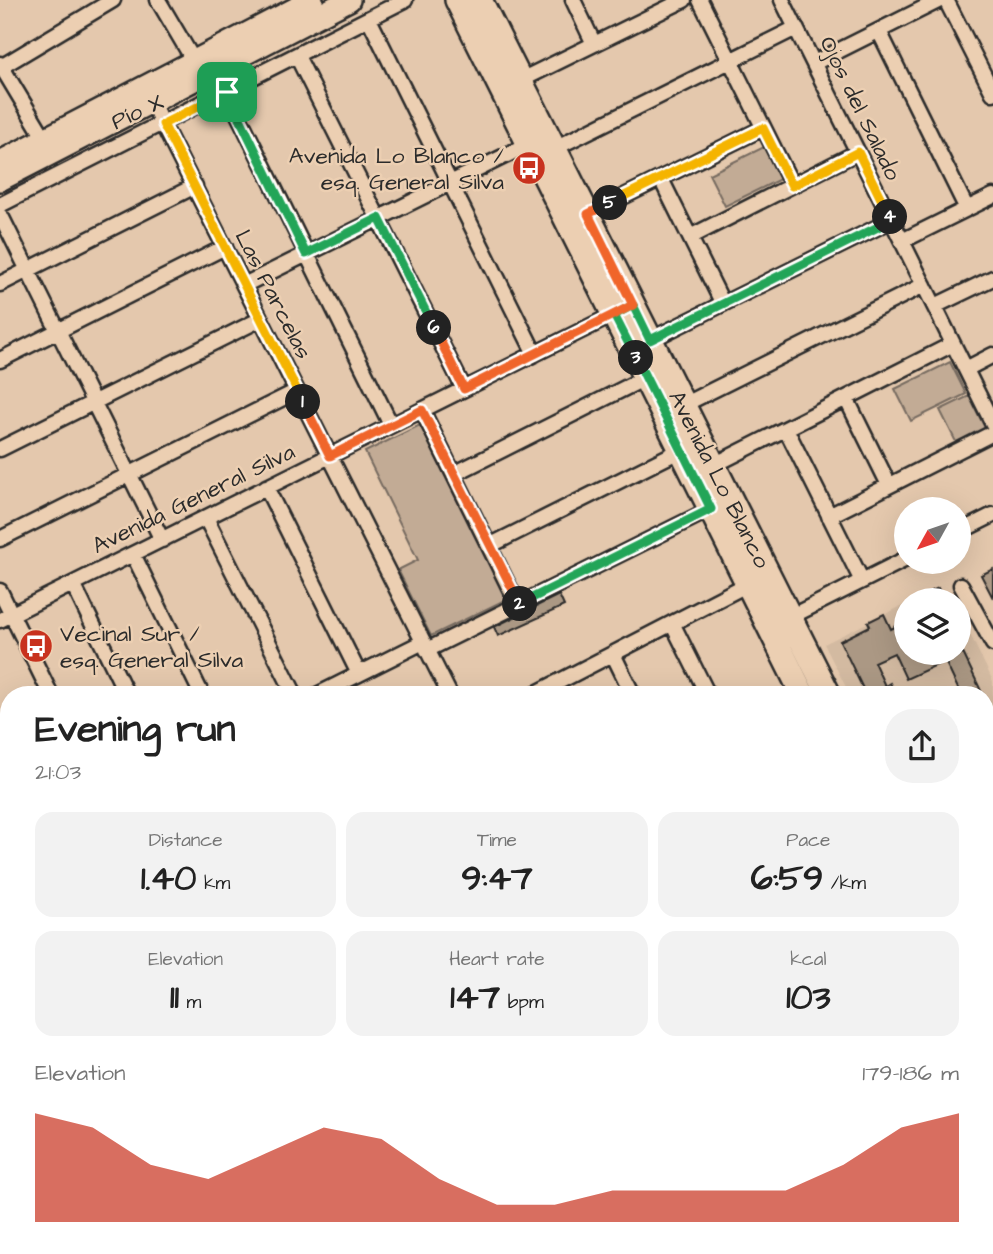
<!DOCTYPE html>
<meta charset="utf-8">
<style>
body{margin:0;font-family:"Architects Daughter",sans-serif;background:#f2f2f2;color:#222;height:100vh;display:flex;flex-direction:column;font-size:26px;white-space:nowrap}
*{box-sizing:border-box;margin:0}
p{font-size:23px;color:#767676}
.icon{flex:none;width:38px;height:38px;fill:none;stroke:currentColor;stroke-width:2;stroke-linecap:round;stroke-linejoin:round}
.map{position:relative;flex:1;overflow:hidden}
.side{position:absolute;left:0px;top:686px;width:994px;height:569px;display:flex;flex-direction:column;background:#fff;border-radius:28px 28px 0 0;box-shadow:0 7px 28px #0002}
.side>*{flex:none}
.needle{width:46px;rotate:230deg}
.fabs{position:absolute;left:894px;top:497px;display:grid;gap:14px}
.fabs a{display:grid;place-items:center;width:77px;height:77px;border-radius:50%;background:#fff;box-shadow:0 7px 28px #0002;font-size:35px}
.pin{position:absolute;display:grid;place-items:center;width:60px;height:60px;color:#fff;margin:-30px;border-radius:14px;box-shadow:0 4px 10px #0006}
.km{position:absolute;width:35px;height:35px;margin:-18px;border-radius:50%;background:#222;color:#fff;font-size:19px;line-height:35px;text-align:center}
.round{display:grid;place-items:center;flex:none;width:74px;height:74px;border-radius:28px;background:#f2f2f2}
.summary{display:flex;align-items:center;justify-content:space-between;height:119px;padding:0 35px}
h1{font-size:38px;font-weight:700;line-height:52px}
.stats{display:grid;grid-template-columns:repeat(3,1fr);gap:10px;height:119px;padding:7px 35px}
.stats div{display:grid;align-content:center;border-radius:18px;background:#f2f2f2;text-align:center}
.stats b{font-size:35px;font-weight:700}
.stats small{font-size:19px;font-weight:400}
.stats p{font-size:19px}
.chart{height:196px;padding:14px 35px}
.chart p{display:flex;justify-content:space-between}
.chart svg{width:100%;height:126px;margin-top:7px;fill:#c8321e;opacity:.7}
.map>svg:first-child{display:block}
.built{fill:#d3baa1}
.green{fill:#c2ab95;stroke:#766b60;stroke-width:2}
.building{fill:#ab9884;stroke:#2b2b2b;stroke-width:2}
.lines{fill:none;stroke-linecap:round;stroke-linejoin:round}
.minor-casing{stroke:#2b2b2b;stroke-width:19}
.secondary-casing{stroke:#2b2b2b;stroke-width:26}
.primary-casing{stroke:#2b2b2b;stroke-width:28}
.minor{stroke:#eccfb2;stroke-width:14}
.secondary{stroke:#eccfb2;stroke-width:21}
.primary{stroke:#eccfb2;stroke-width:23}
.split-1-casing{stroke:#fff;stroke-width:14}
.split-2-casing{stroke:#fff;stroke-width:14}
.split-3-casing{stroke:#fff;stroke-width:14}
.split-4-casing{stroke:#fff;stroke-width:14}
.split-5-casing{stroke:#fff;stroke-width:14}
.split-6-casing{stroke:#fff;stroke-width:14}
.split-7-casing{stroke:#fff;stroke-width:14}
.split-1{stroke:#f5b400;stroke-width:9}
.split-2{stroke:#f0652b;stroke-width:9}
.split-3{stroke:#22a559;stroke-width:9}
.split-4{stroke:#22a559;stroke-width:9}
.split-5{stroke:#f5b400;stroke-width:9}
.split-6{stroke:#f0652b;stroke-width:9}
.split-7{stroke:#22a559;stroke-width:9}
.labels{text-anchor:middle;stroke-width:5;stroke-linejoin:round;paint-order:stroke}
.street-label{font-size:23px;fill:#2b2b2b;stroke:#eccfb2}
.poi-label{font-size:23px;fill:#2b2b2b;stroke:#eccfb2;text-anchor:end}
</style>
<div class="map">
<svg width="993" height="1254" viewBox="0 0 993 1254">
<rect width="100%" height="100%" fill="#e4c8ad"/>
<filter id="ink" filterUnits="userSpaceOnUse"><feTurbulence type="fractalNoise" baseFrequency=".0143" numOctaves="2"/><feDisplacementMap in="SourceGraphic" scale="14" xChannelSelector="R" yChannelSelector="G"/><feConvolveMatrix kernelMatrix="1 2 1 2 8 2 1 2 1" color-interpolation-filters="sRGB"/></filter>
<g filter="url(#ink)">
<path class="built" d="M906,604V653H959V612L993,681V773L985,776V695H850L824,644Z"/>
<path class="green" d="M764,147L780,179L725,206L709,174Z
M950,362L966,394L911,421L895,389Z
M969,396L986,430L957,444L940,410Z
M420,425L507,599L431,636L398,570L418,560L365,452Z
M551,1246H612L616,1254H555Z"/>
<path class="building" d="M993,569V598L981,575Z
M938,588L943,600H913Z
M559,595L564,606L498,636L494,627Z
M884,614L891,629L906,621V653H963L983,695H961L945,661L906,679L894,653L874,662L885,686L890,683L896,695H866L840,641L870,626L868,622Z"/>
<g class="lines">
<g class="minor-casing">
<path id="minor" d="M158,0L198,68
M573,0L594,44
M700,0L792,185
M782,0L993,424
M946,0L993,93
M369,19L535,354
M879,31L967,209
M297,56L464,389
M814,63L940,0
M0,64L45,139
M1,67L113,0
M521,80L684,0
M227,92L391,425
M151,101L450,695
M555,148L796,28
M661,179L723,304
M0,205L405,0
M0,214L162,540
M588,214L763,128
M690,237L858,152
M902,241L993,196
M0,284L195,186
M244,285L529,144
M935,306L993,278
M650,340L892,220
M0,360L225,247
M966,369L993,355
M846,398L889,485
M683,405L924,285
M422,410L518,605
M786,429L862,581
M0,449L261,319
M714,465L953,344
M454,474L645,378
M266,487L359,674
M829,516L993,433
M206,518L295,695
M959,532L993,515
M0,539L297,391
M489,546L681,450
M133,554L202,695
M73,584L127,695
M961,585L993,644
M0,591L51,695
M790,617L906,559
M0,620L619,312
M672,623L708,695
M427,650L711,509
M613,654L633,695
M317,695L423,642
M533,695L748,584
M0,765L9,782
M0,807L9,802
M0,886L9,882
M985,954L993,950
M0,968L9,964
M0,1069L9,1073
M985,1162L993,1158
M0,1177L9,1172
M172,1246L176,1254
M323,1246L327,1254
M618,1246L621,1254
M725,1246L729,1254
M844,1246L847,1254
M964,1246L968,1254
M546,1247L549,1254
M25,1254L40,1246
M198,1254L214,1246
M372,1254L388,1246
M803,1254L819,1246"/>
</g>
<g class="secondary-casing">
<path id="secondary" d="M0,162L312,0
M0,180L349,0"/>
</g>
<g class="primary-casing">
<path id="primary" d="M457,0L803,695
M480,0L829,695
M985,1009L993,1025
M985,1061L993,1077"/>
</g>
<use href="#minor" class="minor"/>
<use href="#secondary" class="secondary"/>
<use href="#primary" class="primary"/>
</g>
</g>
<g class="lines" filter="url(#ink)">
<g class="split-1-casing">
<path id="split-1" d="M227,92L163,124L303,402"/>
</g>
<g class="split-2-casing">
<path id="split-2" d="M303,402L330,456L422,410L520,604"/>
</g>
<g class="split-3-casing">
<path id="split-3" d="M520,604L711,509L636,358"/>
</g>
<g class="split-4-casing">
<path id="split-4" d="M636,358L614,315L633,305L650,340L892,220L890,217"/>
</g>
<g class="split-5-casing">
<path id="split-5" d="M610,203L763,128L792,186L858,152L890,217"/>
</g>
<g class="split-6-casing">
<path id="split-6" d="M434,328L464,389L633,305L588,214L610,203"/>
</g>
<g class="split-7-casing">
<path id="split-7" d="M227,92L306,254L379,218L434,328"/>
</g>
<use href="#split-1" class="split-1"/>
<use href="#split-2" class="split-2"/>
<use href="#split-3" class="split-3"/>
<use href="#split-4" class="split-4"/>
<use href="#split-5" class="split-5"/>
<use href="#split-6" class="split-6"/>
<use href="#split-7" class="split-7"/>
</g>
<defs>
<g id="bus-disc" transform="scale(1.75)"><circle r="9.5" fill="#c8321e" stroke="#eccfb2"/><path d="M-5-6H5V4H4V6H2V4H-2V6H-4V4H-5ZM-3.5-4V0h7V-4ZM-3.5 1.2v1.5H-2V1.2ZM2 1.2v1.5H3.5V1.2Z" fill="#fff"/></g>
</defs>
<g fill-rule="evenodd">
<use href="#bus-disc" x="529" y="168"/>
<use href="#bus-disc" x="36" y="646"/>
</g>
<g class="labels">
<g class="street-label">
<text transform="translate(861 108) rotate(64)" y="8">Ojos del Salado</text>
<text transform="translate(137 111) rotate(-25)" y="8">Pío X</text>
<text transform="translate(274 294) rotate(63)" y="8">Las Parcelas</text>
<text transform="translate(720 479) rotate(63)" y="8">Avenida Lo Blanco</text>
<text transform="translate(193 498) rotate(-26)" y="8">Avenida General Silva</text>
</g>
<g class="poi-label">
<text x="504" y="163">Avenida Lo Blanco /<tspan x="504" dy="26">esq. General Silva</tspan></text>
<text x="60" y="641" text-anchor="start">Vecinal Sur /<tspan x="60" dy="26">esq. General Silva</tspan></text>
</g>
</g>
</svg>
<div class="fabs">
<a><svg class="needle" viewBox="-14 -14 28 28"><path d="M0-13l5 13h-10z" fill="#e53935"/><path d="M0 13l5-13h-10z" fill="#767676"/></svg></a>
<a><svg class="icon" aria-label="layers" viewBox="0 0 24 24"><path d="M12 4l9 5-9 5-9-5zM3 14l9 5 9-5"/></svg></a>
</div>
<div class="pin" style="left:227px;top:92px;background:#1e9e55"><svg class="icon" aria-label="arrive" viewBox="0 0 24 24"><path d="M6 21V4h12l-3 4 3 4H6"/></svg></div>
<b class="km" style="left:303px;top:402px">1</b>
<b class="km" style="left:520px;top:604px">2</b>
<b class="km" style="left:636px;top:358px">3</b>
<b class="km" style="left:890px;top:217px">4</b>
<b class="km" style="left:610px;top:203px">5</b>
<b class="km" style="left:434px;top:328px">6</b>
<section class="side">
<div class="summary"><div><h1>Evening run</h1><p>21:03</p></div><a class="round"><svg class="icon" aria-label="share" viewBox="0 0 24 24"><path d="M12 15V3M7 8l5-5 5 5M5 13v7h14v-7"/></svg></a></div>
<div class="stats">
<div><p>Distance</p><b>1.40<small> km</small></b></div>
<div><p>Time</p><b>9:47</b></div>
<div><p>Pace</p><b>6:59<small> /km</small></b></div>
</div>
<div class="stats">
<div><p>Elevation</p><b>11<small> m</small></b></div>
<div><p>Heart rate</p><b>147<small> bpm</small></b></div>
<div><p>kcal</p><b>103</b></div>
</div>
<div class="chart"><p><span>Elevation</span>179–186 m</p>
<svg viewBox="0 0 160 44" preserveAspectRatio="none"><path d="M0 44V6L10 11L20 24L30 29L40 20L50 11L60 15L70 29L80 38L90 38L100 33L110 33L120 33L130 33L140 24L150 11L160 6V44z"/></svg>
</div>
</section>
</div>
